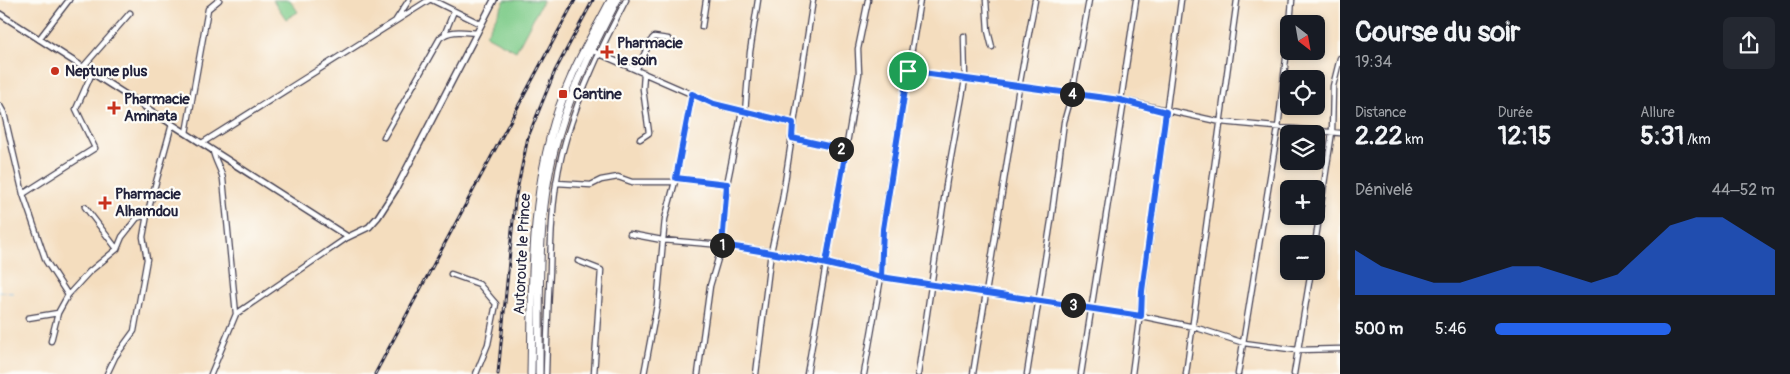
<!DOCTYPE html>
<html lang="fr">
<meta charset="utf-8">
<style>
body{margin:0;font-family:Pangolin,sans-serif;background:#242831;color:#f1f3f6;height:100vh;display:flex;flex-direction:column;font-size:19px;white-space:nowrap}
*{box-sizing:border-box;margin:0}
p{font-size:16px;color:#9ea1a6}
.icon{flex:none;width:28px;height:28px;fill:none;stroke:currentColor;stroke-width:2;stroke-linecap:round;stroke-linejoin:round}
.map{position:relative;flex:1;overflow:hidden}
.side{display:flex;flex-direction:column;background:#171b24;width:450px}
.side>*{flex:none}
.needle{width:32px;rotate:149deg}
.controls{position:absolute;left:1280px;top:15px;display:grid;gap:10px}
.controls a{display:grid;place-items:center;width:45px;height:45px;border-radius:8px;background:#171b24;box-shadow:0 2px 8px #0003;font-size:25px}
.pin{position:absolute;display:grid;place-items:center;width:42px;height:42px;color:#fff;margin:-21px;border:2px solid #fff;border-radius:50%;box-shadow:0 1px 5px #0007}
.km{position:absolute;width:25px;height:25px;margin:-12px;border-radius:50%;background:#222;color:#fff;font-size:14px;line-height:25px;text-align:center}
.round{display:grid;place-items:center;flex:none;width:52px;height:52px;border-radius:8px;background:#242831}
.summary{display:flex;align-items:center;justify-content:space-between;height:85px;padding:0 15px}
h1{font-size:28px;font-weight:700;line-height:38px}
.metrics{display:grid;grid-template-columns:repeat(3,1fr);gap:8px;height:85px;padding:5px 15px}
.metrics div{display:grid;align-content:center}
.metrics b{font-size:25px;font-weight:700}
.metrics small{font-size:14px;font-weight:400}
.metrics p{font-size:14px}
.chart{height:140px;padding:10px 15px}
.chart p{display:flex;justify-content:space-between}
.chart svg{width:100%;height:90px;margin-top:5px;fill:#2563eb;opacity:.7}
ul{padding:0 15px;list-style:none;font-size:16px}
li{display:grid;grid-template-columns:80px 60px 1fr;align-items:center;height:38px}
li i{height:12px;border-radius:6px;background:#2563eb}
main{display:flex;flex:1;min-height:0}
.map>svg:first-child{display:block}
.pitch{fill:#7fcc8a;stroke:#507762}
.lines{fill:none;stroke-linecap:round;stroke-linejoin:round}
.stream{stroke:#6fb3e5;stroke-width:1}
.minor-casing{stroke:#423e4f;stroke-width:7}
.tertiary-casing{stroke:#423e4f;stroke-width:8}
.primary-casing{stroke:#423e4f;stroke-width:9}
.minor{stroke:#fff;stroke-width:4.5}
.tertiary{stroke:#fff;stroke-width:5}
.primary{stroke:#fff;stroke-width:7}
.rail-casing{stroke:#22223b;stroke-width:3}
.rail{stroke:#fdfcf7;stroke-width:1;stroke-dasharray:4;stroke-linecap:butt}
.route-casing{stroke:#fff;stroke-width:10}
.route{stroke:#2563eb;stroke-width:6}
.poi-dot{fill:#c8321e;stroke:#fdfcf7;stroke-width:2}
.labels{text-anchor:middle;stroke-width:4.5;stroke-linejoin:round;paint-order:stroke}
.poi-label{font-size:15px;font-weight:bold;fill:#22223b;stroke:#fdfcf7;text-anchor:start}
.street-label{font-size:15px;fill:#22223b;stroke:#fdfcf7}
</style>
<main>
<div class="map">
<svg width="1340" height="374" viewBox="0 0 1340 374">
<rect width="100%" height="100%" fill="#fdfcf7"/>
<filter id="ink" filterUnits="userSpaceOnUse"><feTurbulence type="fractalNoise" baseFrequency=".02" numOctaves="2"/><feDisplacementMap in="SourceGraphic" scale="10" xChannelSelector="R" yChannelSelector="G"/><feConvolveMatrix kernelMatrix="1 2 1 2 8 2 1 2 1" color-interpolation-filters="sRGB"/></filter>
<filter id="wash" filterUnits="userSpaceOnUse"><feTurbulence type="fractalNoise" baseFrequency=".0096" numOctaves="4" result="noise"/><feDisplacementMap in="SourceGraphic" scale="20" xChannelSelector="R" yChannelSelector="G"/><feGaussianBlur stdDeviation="1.12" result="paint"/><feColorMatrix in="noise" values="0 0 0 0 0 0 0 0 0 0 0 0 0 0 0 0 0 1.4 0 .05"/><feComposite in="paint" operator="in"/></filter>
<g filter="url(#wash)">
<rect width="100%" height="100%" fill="#f4ddbe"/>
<path class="pitch" d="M273,0H290L298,12L286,19Z
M505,0H543L516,51L486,35Z"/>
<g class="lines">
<path class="stream" d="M0,292L13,293"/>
</g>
</g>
<g filter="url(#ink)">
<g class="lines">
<g class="minor-casing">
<path id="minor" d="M432,0L481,24
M986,0L988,31L992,47
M396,20L409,0
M1290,24L1292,0
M702,27L706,0
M445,33L454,11
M39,39L69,0
M595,52L714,104L793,123
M83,67L130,13
M636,70L652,39L654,37L668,39
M908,71L1121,100L1221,122L1340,133
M1121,100L1136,0
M0,106L4,113L23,194L46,261L68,295
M745,112L750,52L758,0
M186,133L208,9L219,0
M384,137L440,38C450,29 464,32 477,33
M791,138L846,150
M640,139L649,133L643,89L644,73
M202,143L429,0
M676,178L727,184
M556,183L591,185L601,180L618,177L632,182H675
M23,194L95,148L76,109L92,73
M85,207L117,249
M630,234L662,240L722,245L771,252L826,263L881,277L1141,316L1194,327L1244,343L1297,350L1340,349
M1315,244L1332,132L1333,86L1340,58
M578,261L601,270L594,374
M451,274L479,284L496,304L488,344L476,374
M236,314L348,237
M28,318L58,313L68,295L89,272L117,249L122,237L137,218L147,215
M51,341L58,313
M107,374L115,357L134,331L147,259L143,237L147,215L172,124
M211,374L236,314L223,179C221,169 215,161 213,151
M546,374C547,340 548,306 550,271C551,227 553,182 566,139C581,89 602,46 626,0
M644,374L657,305L665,219L676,178L692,94
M698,374L710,286L722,245L727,184L742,111
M756,374L771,252L782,201L813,0
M807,374L859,74L858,49L868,0
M864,374L881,277L883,229L890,181L920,0
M918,374L947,179L965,80L964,36
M973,374L1019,87L1035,0
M1027,374L1051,221L1064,122L1072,94L1089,0
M1081,374L1124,101
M1132,374L1181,0
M1186,374L1237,0
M1238,374L1278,128L1289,32
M1294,374L1311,271"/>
</g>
<g class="tertiary-casing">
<path id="tertiary" d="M0,14L348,237L369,227L378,217L396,189L494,0"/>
</g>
<g class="primary-casing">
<path id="primary" d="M531,374C533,275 529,170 571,78C582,51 598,26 611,0
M539,374C540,295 535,212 558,136C572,88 594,44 617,0"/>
</g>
<use href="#minor" class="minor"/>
<use href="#tertiary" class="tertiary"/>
<use href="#primary" class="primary"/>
<g class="rail-casing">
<path id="rail" d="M375,374L575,0
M498,374L515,200L528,137L555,71L593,0"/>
</g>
<use href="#rail" class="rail"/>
</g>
</g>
<g class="lines" filter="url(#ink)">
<g class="route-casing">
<path id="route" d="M908,71L883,229L881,277C828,263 776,253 722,245L727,184L676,178L692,94L714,104L793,123L792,138L846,150L826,263L881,277L1141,316L1142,291L1166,112L1120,100L908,71"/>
</g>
<use href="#route" class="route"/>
</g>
<g class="poi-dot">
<path d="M604.5 44.5h5v5h5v5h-5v5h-5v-5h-5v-5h5z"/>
<circle cx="55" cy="71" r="5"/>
<rect x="558" y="89" width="10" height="10" rx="2.5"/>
<path d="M111.5 100.5h5v5h5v5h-5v5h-5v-5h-5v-5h5z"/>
<path d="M102.5 195.5h5v5h5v5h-5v5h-5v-5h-5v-5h5z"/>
</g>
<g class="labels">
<g class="poi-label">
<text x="617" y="48">Pharmacie<tspan x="617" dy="17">le soin</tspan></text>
<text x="65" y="76">Neptune plus</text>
<text x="573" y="99">Cantine</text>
<text x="124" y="104">Pharmacie<tspan x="124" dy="17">Aminata</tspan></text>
<text x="115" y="199">Pharmacie<tspan x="115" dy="17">Alhamdou</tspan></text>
</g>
<g class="street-label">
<text transform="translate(522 254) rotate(-87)" y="5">Autoroute le Prince</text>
</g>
</g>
</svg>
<div class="controls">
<a><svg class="needle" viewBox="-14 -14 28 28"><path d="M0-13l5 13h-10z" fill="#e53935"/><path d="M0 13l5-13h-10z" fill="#9ea1a6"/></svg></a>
<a><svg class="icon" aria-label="locate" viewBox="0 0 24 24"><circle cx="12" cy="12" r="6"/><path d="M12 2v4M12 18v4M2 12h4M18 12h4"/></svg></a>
<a><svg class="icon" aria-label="layers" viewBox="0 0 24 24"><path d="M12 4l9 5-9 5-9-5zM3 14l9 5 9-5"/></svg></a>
<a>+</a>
<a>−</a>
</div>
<div class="pin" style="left:908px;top:71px;background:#1e9e55"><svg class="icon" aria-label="arrive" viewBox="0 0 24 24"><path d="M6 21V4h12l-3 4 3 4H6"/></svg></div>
<b class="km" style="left:722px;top:245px">1</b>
<b class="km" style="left:841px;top:149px">2</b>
<b class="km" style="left:1073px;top:305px">3</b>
<b class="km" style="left:1072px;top:94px">4</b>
</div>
<section class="side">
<div class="summary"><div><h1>Course du soir</h1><p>19:34</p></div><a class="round"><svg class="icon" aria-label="share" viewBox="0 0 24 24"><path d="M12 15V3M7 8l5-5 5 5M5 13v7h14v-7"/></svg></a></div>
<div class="metrics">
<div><p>Distance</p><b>2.22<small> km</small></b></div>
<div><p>Durée</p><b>12:15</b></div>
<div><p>Allure</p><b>5:31<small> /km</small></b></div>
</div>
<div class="chart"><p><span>Dénivelé</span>44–52 m</p>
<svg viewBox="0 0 160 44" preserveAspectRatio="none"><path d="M0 44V22L10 30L20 34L30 38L40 38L50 34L60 30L70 30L80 34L90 38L100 34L110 22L120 10L130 6L140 6L150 14L160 22V44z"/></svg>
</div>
<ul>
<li><b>500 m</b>5:46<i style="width:63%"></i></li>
</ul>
</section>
</main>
